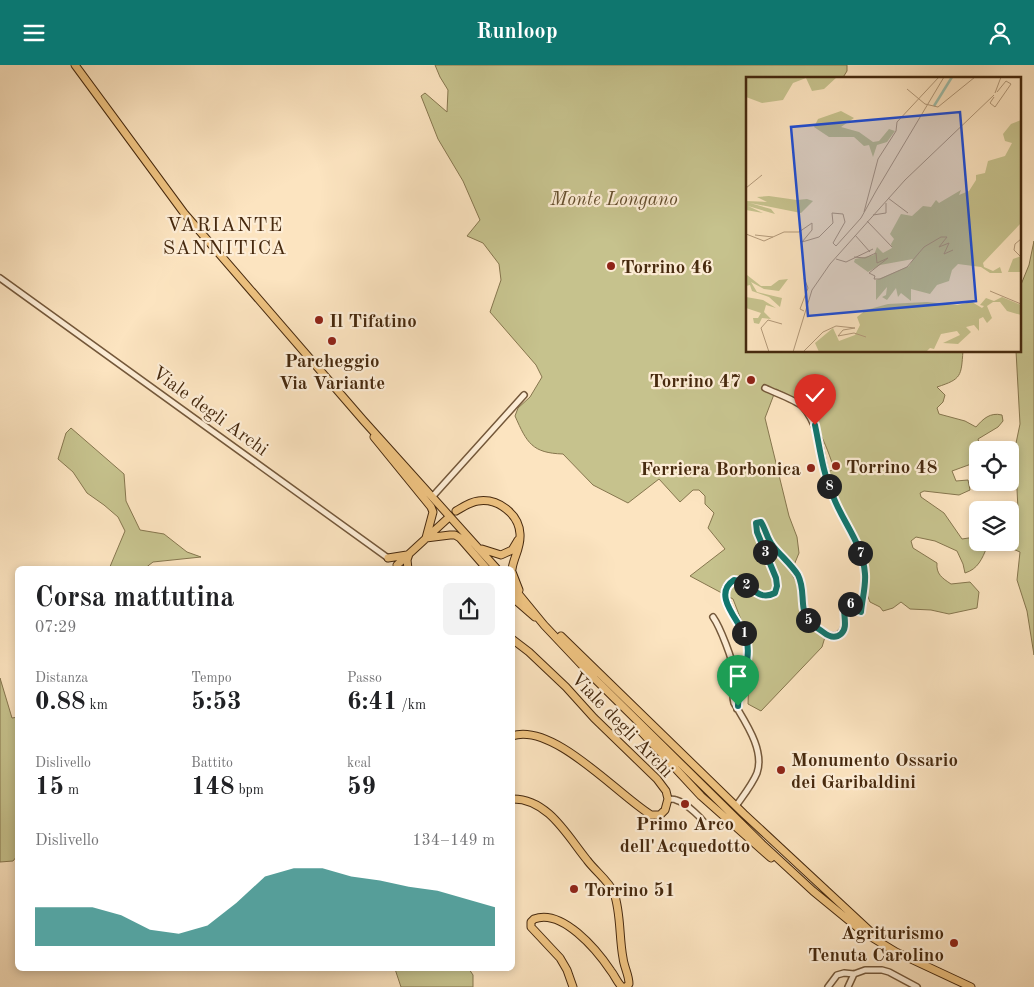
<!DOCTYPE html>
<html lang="it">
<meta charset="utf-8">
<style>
body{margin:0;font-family:"Old Standard TT",serif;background:#f2f2f2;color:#202124;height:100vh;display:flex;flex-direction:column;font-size:19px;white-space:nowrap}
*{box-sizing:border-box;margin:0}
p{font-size:16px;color:#757577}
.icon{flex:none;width:28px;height:28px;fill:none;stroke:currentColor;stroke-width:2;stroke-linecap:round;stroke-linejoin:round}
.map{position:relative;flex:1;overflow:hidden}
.drawer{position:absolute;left:15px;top:501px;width:500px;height:405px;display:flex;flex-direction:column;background:#fff;border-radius:8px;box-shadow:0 2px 8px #0003}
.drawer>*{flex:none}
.controls{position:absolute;left:969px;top:376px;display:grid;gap:10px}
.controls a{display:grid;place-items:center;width:50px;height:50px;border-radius:8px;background:#fff;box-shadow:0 2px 8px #0003;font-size:25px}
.pin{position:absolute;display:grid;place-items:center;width:42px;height:42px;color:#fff;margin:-51px -21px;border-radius:50% 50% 50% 0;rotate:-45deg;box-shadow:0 0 5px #0007}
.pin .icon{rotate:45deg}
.km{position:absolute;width:25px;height:25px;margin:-12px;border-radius:50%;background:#222;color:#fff;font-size:14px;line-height:25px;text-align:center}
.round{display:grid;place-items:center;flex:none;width:52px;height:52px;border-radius:8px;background:#f2f2f2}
.overview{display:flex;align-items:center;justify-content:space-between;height:85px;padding:0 20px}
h1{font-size:28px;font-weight:700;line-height:38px}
.metrics{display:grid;grid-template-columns:repeat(3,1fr);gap:8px;height:85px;padding:5px 20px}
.metrics div{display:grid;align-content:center}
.metrics b{font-size:25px;font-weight:700}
.metrics small{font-size:14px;font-weight:400}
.metrics p{font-size:14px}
.chart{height:140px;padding:10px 20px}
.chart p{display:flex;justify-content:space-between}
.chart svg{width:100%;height:90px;margin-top:5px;fill:#0f766e;opacity:.7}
header{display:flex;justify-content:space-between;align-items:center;height:65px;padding:0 20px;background:#0f766e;color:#fff;font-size:22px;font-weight:700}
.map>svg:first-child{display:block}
.green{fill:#c6c28d;stroke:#86764e}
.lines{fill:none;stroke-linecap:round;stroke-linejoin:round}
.minor-casing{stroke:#74583a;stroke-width:8}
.major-casing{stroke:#46290e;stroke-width:9}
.minor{stroke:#fdedd6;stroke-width:5}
.major{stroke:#eec280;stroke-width:7}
.route-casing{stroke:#fff;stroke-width:10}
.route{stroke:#0f766e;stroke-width:6}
.poi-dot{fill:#8f2418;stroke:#fdedd6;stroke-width:2}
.labels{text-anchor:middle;stroke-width:4.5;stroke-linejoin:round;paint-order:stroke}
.park-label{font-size:19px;font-style:italic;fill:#664f2e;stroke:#fdedd6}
.poi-label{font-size:19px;font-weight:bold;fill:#46290e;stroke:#fdedd6;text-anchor:start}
.street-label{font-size:19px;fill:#46290e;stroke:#fdedd6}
.neighbourhood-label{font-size:20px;letter-spacing:1px;fill:#46290e;stroke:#fdedd6}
.inset-river{fill:none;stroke:#a0bfac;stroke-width:2.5}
.inset-road{fill:none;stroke:#b39979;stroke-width:1}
.view{fill:#1d4ed8;fill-opacity:0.15;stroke:#1d4ed8;stroke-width:2.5}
.inset-edge{fill:none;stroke:#46290e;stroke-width:2.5}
</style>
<header><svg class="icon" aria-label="menu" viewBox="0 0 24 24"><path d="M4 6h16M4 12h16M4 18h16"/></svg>Runloop<svg class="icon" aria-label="person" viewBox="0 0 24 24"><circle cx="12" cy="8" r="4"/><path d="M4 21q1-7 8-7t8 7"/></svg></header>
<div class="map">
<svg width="1034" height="922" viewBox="0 0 1034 922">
<rect width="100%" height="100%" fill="#fce4c0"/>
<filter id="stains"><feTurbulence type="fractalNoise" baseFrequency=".004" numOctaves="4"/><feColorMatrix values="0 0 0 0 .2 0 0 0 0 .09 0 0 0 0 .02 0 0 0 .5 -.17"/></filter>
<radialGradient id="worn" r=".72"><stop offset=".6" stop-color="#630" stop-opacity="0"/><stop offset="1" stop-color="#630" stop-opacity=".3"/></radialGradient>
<path class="green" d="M435,0H847V6L842,14H748V286H963C961,311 962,314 937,322L945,330L943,337L937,343L939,349L965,356L976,362C983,354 990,347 1002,350L1003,356L998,362L978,374L981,385H978L977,394L974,398L952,406L956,416L968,415L970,425L959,430L924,426L920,428L921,432L944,448L962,474L975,472L977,474L978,478H982L987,482C982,494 978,504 965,508L963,499L957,486L935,476L916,472L911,476L913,483L937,498C936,509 942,513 951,519L970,517L979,527L977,543L949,549L931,545L910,544L901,537L893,543L883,546L880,542L870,537L865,524L867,512L852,464L834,431L828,407L834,404C827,381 813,347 793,333C788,329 781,327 776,324L765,353L789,451L797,472L799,488L792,505L799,515L806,556L825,572L822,582L761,646L748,639L750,578L733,534L690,511L725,484L708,463L714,448L705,439V431L699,425H693L680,437L659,414L628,438L593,420L563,389C532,388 527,378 515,351L518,343L530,332L542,312L536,300L490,247L501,215L499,199L483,178L467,171L480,155L463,116L438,74L421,31L425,28L447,47L448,25L440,12Z
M1034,176V590L1027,546L1017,515L1020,487L1006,481L1007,478H1010V463L1018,445L1015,383L1020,359L1016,286H1020V222L1029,200Z
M71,363L124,409L126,436L140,465L164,469L187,487L201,492L153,497L144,504H109L125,466L118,452L104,440L87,428L73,407L58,394L66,368Z
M0,613L12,653L18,652L17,791L13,796L0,797Z
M395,904H469L473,910V922H401Z"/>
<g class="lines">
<g class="minor-casing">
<path id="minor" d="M0,213L388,493
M433,431L524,330
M713,552C720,562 733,595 734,607C735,617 731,628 734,638C745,657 765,685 757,708C752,720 743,731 736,741
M737,644C738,639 737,633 738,628C741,610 751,593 746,574C743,561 707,520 737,515C750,520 759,536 775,528L777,521L776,513L757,467L756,458L761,457L772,480L791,500L801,518L804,546L808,555L827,570L836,571C850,564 841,552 845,540L851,539L855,545L861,547C862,532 867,516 864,501C858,472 838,449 829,421C820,395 822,364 803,342C796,335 775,328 765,323
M668,734C669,734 675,734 676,735C685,737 706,756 707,763
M828,922L837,910L844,908L854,909L865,905H882L889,907L917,922
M848,922L854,909"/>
</g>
<g class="major-casing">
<path id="major" d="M75,0L184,148L363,355L497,504
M374,372L431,442L433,447L426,473
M456,446C463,442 470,437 478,436C498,433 519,449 520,469C521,483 514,491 512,504
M426,473L450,470H455L460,473L487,504
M482,484L501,490L512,485L518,475
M388,493L407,490
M397,500L447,454
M408,504L407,495L409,489
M512,507L519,525
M512,521L544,560L595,614L762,779L813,826L863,867L896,887L971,922
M512,532L535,552
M561,571L744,749L871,867
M512,574L529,587L566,622L594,653L657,714L666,726L668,734L665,745L660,750H651C618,730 553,657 512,671
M638,663L701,731L771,793
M512,734C548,733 568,772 587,795C595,806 609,816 614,828C621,848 619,872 623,893C624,902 629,910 629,919L626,922
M573,922L567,905L560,893L531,862V857L534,854C562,843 597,885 611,906C615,911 617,917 622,922"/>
</g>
<use href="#minor" class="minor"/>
<use href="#major" class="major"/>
</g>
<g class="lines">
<g class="route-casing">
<path id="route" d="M738,641C738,619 753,595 746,573C740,556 711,530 734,515C749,515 756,538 775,528L777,521L776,513L757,467L756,458L761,457C766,465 767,474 773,481C781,491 791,499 798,510C806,526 799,541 808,555C811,560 818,563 823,567C828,571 835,574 841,569C849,562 842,549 845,540L852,539L855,545L861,547C862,535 866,521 865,509C863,479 843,458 833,431C823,409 820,384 815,360"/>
</g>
<use href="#route" class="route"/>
</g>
<g class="poi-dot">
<circle cx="611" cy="201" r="5"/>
<circle cx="319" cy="255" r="5"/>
<circle cx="332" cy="276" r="5"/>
<circle cx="751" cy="315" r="5"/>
<circle cx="836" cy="401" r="5"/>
<circle cx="811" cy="403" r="5"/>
<circle cx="781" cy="705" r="5"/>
<circle cx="685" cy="739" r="5"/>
<circle cx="574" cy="824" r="5"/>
<circle cx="954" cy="878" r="5"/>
</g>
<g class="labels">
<g class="park-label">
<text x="614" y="140">Monte Longano</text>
</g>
<g class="poi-label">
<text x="621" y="208">Torrino 46</text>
<text x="329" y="262">Il Tifatino</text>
<text x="332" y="302" text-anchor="middle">Parcheggio<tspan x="332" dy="22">Via Variante</tspan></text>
<text x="741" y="322" text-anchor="end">Torrino 47</text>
<text x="846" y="408">Torrino 48</text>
<text x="801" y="410" text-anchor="end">Ferriera Borbonica</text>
<text x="791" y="701">Monumento Ossario<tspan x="791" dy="22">dei Garibaldini</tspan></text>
<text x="685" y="765" text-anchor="middle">Primo Arco<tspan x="685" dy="22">dell'Acquedotto</tspan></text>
<text x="584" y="831">Torrino 51</text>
<text x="944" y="874" text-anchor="end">Agriturismo<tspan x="944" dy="22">Tenuta Carolino</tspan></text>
</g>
<g class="street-label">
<text transform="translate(211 345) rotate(36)" y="7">Viale degli Archi</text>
<text transform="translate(623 659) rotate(46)" y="7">Viale degli Archi</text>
</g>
<g class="neighbourhood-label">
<text x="225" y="166">VARIANTE<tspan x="225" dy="23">SANNITICA</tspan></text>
</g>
</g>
<g transform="translate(746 12)">
<rect width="275" height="275" fill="#fce4c0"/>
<path d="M0,0H91L78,12L66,14L60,1L47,6L37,23L16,26L0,20ZM95,34L108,41L95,50L113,55L127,65L133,64L143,52L149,54L141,65L131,68L127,80L123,68L118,69L108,60H83L68,50L72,42ZM275,43V146L237,186L238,190L247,194L254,190L256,196H244L235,190L212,187L206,193L203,204L191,208L184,217L165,212V224L155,216L152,220L150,211L141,223L136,220L140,218L141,210L130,223V203L163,189L167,182L134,188L122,195L108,185L109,182L128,178L131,170L137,176L146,171L145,167L148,162L144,157L155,137L166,139L177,129L185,130L190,123L193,126L215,113L213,118L223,114L230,103V98L239,96L242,84L259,79L266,66L259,64L257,57L265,47ZM23,119L51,123L61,122L67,124L55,136L4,126L25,132L29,137L2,129L17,136L0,133V124L21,125L11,120ZM275,179V195H262L267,182ZM0,188L1,198L15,209H25L33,203L42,202L33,214L18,212L5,205L11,215L36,221L34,230L23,220L6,214L4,208L0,209ZM0,220L17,223L30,231L20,228L18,235L25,242L16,241L13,247L8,246L7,241H12L15,236L0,231ZM256,220L275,228V238L261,234L254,225H247L241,229L246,241L241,246L237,240L233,242V254L228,248L220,250L225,255L212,267L197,266L214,258L211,254L195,257L188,272L184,271L180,275H73L69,266L87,251L93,264L109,258L114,248L111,240L120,233L142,227L181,225L211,228L226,225L236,231L238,229L234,228L240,221L248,224Z" fill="#c6c28d"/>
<path class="inset-river" d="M188,29L206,0"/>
<path class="inset-road" d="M161,12L179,27L192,30L229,0M249,16L255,0M248,20L244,26L249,30L265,7L260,4L251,15M0,111L16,98M130,114L198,0M142,121L162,136M118,135L132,82L150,54L151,45L193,0M127,138L140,136V126M121,144L146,170M0,157L18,164L38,155H53L66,146V153L56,165L73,160L87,146L86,136L97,137L99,145L87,166L90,169L115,141L130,114M9,158L27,160M109,158L124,175M275,162L269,167L268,173L275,180M108,180L119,181L130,176L131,186L142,181L123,196L129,199L128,202H134L161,190L178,170L195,160H201L193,170L203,166L198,177L207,173M90,182L100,185L127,172M58,201L62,211L54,232L58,234M244,214L275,227M23,275L15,251L22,243L36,247M47,275L66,213L84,187L159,103L248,18M57,275L77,255L90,249L109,251L97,253L92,259L108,256L120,260"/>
<path class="view" d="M214,35L230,224L62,239L45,50Z"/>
<rect width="275" height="275" class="inset-edge"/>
</g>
<rect width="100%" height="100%" filter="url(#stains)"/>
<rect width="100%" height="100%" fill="url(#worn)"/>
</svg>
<div class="controls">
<a><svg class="icon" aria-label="locate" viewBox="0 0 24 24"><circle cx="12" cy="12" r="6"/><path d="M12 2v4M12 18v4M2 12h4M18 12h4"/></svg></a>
<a><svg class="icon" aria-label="layers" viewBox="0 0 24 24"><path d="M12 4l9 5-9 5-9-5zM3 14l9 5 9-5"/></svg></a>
</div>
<div class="pin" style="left:738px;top:641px;background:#1e9e55"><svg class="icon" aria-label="arrive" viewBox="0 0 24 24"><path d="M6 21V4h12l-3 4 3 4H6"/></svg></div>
<div class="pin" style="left:815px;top:360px;background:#d93025"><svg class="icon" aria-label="check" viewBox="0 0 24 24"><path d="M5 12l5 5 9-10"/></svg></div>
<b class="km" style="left:744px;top:568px">1</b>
<b class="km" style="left:746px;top:520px">2</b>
<b class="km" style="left:765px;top:487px">3</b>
<b class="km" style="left:808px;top:555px">5</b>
<b class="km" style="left:850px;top:539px">6</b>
<b class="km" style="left:860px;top:488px">7</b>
<b class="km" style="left:829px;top:421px">8</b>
<section class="drawer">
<div class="overview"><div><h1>Corsa mattutina</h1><p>07:29</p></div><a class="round"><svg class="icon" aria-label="share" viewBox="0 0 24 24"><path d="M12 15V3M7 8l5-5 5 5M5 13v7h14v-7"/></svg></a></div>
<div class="metrics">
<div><p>Distanza</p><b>0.88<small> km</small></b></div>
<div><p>Tempo</p><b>5:53</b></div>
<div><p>Passo</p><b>6:41<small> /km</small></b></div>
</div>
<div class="metrics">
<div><p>Dislivello</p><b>15<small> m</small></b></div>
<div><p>Battito</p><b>148<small> bpm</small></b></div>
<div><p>kcal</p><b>59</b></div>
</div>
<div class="chart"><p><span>Dislivello</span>134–149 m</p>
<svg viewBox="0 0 160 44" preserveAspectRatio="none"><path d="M0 44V25L10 25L20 25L30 29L40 36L50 38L60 34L70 23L80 10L90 6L100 6L110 10L120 12L130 15L140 17L150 21L160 25V44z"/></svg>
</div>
</section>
</div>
